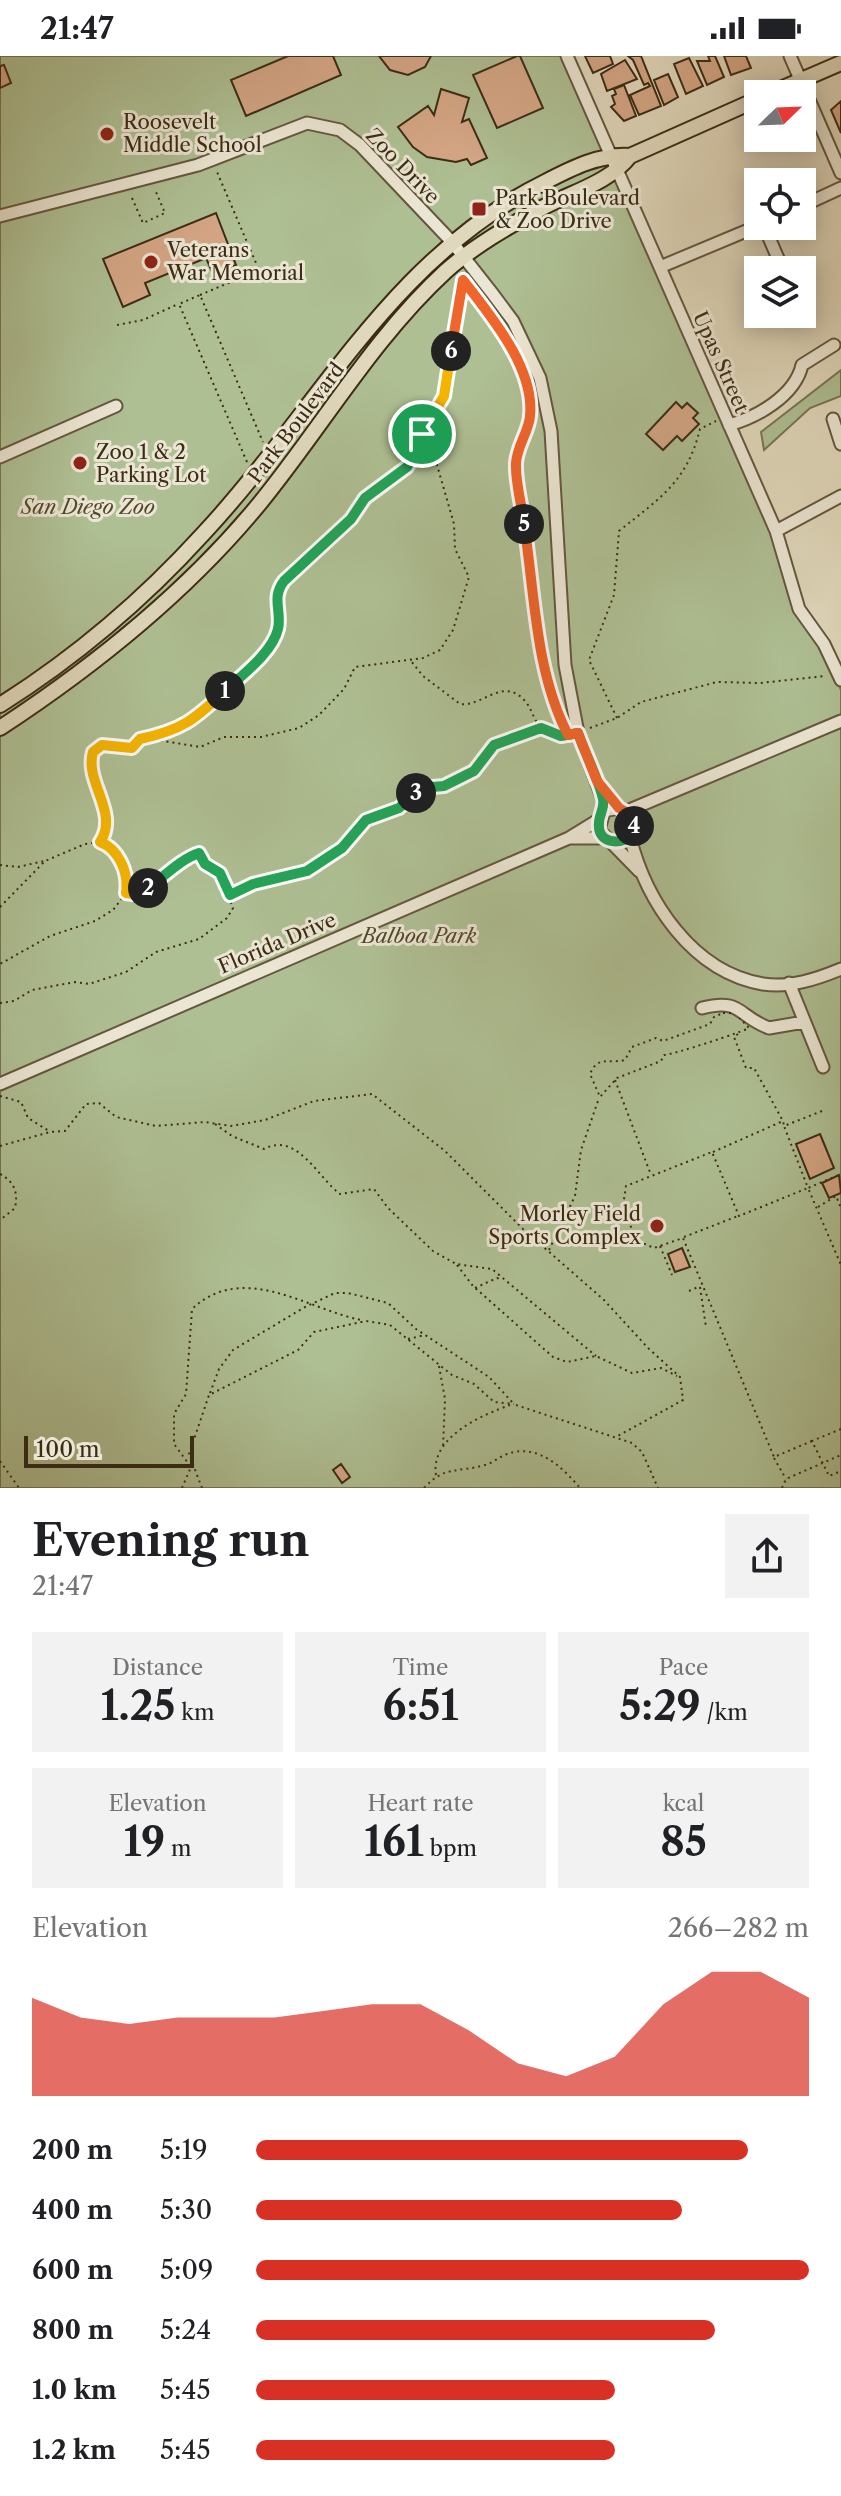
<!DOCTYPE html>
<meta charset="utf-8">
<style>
body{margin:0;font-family:"Libre Caslon Text",serif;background:#f2f2f2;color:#202124;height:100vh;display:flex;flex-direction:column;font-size:30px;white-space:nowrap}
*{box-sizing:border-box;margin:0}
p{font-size:26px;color:#757577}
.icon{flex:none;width:44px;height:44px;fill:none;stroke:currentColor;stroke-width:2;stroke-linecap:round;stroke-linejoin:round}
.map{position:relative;height:1432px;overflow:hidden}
.details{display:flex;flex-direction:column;background:#fff;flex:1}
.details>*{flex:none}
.needle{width:52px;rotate:67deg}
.tools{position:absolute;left:744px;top:24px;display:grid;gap:16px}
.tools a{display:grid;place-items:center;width:72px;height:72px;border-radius:0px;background:#fff;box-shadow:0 4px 20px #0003;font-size:40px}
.scale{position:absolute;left:24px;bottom:20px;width:170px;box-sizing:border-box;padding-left:8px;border:4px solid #3c2c14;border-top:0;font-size:22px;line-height:28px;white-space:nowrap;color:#3c2c14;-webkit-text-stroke:6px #ebe6d3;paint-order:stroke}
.pin{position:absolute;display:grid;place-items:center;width:68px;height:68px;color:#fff;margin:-34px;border:4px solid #fff;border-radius:50%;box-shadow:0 2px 8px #0007}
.km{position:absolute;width:40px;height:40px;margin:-20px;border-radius:50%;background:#222;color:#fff;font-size:22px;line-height:40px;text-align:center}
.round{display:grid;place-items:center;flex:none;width:84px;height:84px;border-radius:0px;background:#f2f2f2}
.overview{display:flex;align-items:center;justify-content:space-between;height:136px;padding:0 32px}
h1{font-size:44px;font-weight:700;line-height:60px}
.figures{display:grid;grid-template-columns:repeat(3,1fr);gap:12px;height:136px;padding:8px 32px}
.figures div{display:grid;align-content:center;border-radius:0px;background:#f2f2f2;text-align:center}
.figures b{font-size:40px;font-weight:700}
.figures small{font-size:22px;font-weight:400}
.figures p{font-size:22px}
.chart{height:224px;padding:16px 32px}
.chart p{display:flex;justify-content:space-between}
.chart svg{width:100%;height:144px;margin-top:8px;fill:#d93025;opacity:.7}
ul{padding:0 32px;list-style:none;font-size:26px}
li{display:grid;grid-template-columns:128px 96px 1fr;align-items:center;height:60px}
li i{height:20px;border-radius:10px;background:#d93025}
.status{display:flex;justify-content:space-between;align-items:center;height:56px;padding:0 40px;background:#fff;direction:ltr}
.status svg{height:22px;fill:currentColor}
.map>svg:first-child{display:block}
.green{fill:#aebf93;stroke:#757654;stroke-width:2}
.building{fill:#d4a685;stroke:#3c2c14;stroke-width:2}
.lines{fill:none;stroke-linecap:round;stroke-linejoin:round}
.minor-casing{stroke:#65573e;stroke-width:15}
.major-casing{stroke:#3c2c14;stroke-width:18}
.path{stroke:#3c2c14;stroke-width:2;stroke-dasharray:2 4;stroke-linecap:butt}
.minor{stroke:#ebe6d3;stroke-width:11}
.major{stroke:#e0d8bc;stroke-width:14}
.split-1-casing{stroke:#fff;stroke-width:16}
.split-2-casing{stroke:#fff;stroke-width:16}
.split-3-casing{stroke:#fff;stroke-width:16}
.split-4-casing{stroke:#fff;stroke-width:16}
.split-5-casing{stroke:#fff;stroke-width:16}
.split-6-casing{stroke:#fff;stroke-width:16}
.split-7-casing{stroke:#fff;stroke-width:16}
.split-1{stroke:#22a559;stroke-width:10}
.split-2{stroke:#f5b400;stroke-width:10}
.split-3{stroke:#22a559;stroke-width:10}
.split-4{stroke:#22a559;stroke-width:10}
.split-5{stroke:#f0652b;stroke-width:10}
.split-6{stroke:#f0652b;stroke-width:10}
.split-7{stroke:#f5b400;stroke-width:10}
.poi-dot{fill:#8f2418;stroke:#ebe6d3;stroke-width:3}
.labels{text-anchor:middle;stroke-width:6;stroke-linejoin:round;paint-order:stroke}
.poi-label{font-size:20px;fill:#3c2c14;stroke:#ebe6d3;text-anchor:start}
.street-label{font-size:20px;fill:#3c2c14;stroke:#ebe6d3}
.park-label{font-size:20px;font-style:italic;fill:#53492d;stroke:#ebe6d3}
</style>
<div class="status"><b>21:47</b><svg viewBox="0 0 49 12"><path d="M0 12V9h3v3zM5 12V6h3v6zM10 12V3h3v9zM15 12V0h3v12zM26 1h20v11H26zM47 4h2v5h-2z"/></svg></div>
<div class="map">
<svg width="841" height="1432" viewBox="0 0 841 1432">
<rect width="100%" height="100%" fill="#e0d8bc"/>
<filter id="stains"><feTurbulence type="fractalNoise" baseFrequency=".0025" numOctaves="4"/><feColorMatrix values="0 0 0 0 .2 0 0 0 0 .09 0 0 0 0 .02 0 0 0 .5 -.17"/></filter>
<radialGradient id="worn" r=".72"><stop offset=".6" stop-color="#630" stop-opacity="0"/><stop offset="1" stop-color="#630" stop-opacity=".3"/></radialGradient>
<path class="green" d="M0,0H564L841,634V1432H0Z
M841,314V340L810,352L764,394L761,376Z"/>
<path class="building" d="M288,0H333L341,19L246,60L231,24Z
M379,0H431L425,11L408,19L390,14Z
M517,0H520L543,52L497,72L473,19Z
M585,0H610L613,8L593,17Z
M628,0H641L661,50L639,59L630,39L650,30L648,27L644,29L633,4Z
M708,0H715L724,21L707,29L697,5H710Z
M724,0H746L751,12L731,19Z
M689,2L703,30L686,38L674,8Z
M625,4L637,23L607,35L601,18Z
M4,9L11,27L0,32V10Z
M668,18L678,41L664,49L654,24Z
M624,29L636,60L624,65L611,51L615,48L612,40L616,38L614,33Z
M441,33L469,42L462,66L469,63L487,102L471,109L467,103L456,106L427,101L413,91L398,71L428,50L434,59Z
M841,45V77L831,54Z
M216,157L236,209L213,218L206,202L145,227L150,239L123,251L103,203Z
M676,346L682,352L687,347L698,357L693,362L699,368L682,385L677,380L663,394L646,378Z
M820,1078L834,1112L810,1123L796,1088Z
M839,1119L841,1137L829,1142L822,1127Z
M682,1192L690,1211L675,1216L668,1198Z
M341,1408L350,1421L342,1427L333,1414Z"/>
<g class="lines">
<g class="minor-casing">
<path id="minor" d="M567,0L776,475L799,553L824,588L841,624
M790,0L841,117
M802,150L841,132
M0,160L198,109L307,67L340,74L360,89L452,186L492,237L513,265L540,322L551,375L565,609L578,677L604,746L602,759
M764,170L783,214
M660,211L758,170
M833,363L841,388
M729,369C757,361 795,340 802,309L834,289
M0,401L116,350
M776,475L841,440
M627,755L841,665
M630,781C646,845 692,916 763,928C790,932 817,923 841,913
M569,782H605
M614,787L630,781L634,771L631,759L619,752L604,755L599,774L639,815
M789,927L823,1011
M702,952C742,942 737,960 769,972L804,966
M0,1028L569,782L600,763"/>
</g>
<g class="major-casing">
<path id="major" d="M769,38L841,7
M0,649C76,601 143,544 203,478C317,356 389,203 545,126C572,112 599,98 630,100
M0,672C96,609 187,536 260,447C322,371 373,282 446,215C474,190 509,170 542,152C572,136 609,127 630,100L758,43"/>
</g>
<path class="path" d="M132,142L143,167L165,157L156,136
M200,239L259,214L217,116
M117,269L143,264L178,248
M247,406L179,248L200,239L263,386
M617,662L589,604L614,539L619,475C660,442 687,426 700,373L716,365
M541,672L561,680L568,679
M590,672L617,662L641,646L717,626L760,627L825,620
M153,682L190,669L271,589L279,569L276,544L280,530L351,463L365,442L407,411L443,341
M100,786C122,755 77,721 96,691L114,688L132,692L146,682L200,691L224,681H261L299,672L319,659L344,633L355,611L423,602L440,594L453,574L469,521L455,493L454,468L433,395L444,360L463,224L506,280L527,332L530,361L522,380L516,409L543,605L565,673
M0,809L18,811L44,805
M230,839L253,828L307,815L342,792L366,764L403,750L421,732L444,730L474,715L494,689L541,672C533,663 532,653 525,645C503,620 483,651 460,648L423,620L411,605
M0,851L45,805L85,788L100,786L113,792L127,822L126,837L113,854L95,865L50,880L0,908
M0,947L14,945L32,934L75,926L89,928L126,916L156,896L199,883L227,862L233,852L220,817L205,808L199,797C178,804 158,825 140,839L126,837
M723,957H735L749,972C745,975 672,999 664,999L661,1005L617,1022L600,1041L590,1018C598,999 609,1008 625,1004L632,991L656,982L663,985L710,968L714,961Z
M738,978L734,981L746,1012H754L783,1065
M615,1024L651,1119
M0,1040L21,1046L28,1062L49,1075
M822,1055L784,1070L808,1132L841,1118
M215,1068L232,1080L264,1093C297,1075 319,1123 340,1138L374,1133L388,1152L433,1195L456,1208L492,1213L596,1300
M0,1090L50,1076L65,1075L86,1048L99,1047L116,1061L156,1070L205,1066L231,1070L265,1064L314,1045L372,1038L445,1095L524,1174L604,1244L648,1292L680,1321L683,1344L616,1381
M713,1096L783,1065L784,1070
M0,1118C15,1126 18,1137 15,1152L0,1164
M818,1151L836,1140L841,1152
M684,1181L738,1160
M660,1190L672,1219
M549,1194L575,1140L581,1094L599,1042
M457,1209L473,1230L553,1301L567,1306L596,1300L632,1317L661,1312L677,1320
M700,1231L706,1271
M475,1232L497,1222L502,1224
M689,1235L698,1231
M408,1283L425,1279
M439,1310L445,1343L443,1391
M210,1337L219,1313L233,1294L305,1251L335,1237H348L388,1247L416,1273L489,1321L513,1347
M516,1349L632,1387L642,1396L658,1432
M841,1373L812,1385L829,1420L841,1415
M812,1385L774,1401L683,1182L654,1192L636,1184L623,1150L626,1130L712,1096L739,1160L808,1132L841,1209
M774,1402L786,1423
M0,1405L19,1432
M436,1419C430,1381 482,1359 510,1349
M182,1432L191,1411L174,1388V1358L186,1338L192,1253C243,1205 307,1253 361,1264
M202,1432L189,1398L209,1339L298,1294L314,1276L366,1265L390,1269L452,1319L474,1328L494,1346L514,1348
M424,1432C445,1409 458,1417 485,1409C493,1407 499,1401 507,1398C538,1387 562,1411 580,1432
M782,1432L786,1423L841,1399"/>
<use href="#minor" class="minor"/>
<use href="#major" class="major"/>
</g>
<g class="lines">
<g class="split-1-casing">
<path id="split-1" d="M225,635C243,618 272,597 278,573C282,555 271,542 284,525L351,463L365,442L407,411L419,392L422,378"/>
</g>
<g class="split-2-casing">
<path id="split-2" d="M148,832L140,839L126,837C129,817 119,793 100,786C120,757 84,726 93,696L102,689L132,692L140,683C182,674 194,664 225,635"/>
</g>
<g class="split-3-casing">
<path id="split-3" d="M148,832C165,820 181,803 199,797L205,808L220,817L230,839L253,828L307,815L342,792L366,764L399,752L416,737"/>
</g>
<g class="split-4-casing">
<path id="split-4" d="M416,737L421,732L444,730L474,715L494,689L541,672L561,680L578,677C585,698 598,721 603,743C605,752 599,759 599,767C597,787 618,789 630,781L634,770"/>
</g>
<g class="split-5-casing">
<path id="split-5" d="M524,468C535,538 535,615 568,679L578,677L597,725L619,752L631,759L634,770"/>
</g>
<g class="split-6-casing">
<path id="split-6" d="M451,295L463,224C490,259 535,312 530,360C529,375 517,390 516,407C515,426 522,449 524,468"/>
</g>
<g class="split-7-casing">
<path id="split-7" d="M422,378L444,340L451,295"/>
</g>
<use href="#split-1" class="split-1"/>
<use href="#split-2" class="split-2"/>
<use href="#split-3" class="split-3"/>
<use href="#split-4" class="split-4"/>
<use href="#split-5" class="split-5"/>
<use href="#split-6" class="split-6"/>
<use href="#split-7" class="split-7"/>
</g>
<g class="poi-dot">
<circle cx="107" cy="78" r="8"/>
<rect x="471" y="145" width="16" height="16" rx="4"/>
<circle cx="151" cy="206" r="8"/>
<circle cx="80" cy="407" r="8"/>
<circle cx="657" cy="1170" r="8"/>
</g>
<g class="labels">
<g class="poi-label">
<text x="123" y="73">Roosevelt<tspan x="123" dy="23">Middle School</tspan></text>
<text x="495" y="149">Park Boulevard<tspan x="495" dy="23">&amp; Zoo Drive</tspan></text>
<text x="167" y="201">Veterans<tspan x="167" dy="23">War Memorial</tspan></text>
<text x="96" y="403">Zoo 1 &amp; 2<tspan x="96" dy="23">Parking Lot</tspan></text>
<text x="641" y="1165" text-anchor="end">Morley Field<tspan x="641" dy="23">Sports Complex</tspan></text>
</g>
<g class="street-label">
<text transform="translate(403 110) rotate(46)" y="7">Zoo Drive</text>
<text transform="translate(721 306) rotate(66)" y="7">Upas Street</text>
<text transform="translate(296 367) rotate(-53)" y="7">Park Boulevard</text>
<text transform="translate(277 887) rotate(-23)" y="7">Florida Drive</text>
</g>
<g class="park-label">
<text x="88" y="458">San Diego Zoo</text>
<text x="419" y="887">Balboa Park</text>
</g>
</g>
<rect width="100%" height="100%" filter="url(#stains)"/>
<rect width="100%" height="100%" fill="url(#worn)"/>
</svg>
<div class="tools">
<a><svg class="needle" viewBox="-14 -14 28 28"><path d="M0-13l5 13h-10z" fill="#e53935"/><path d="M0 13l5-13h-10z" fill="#757577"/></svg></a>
<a><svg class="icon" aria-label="locate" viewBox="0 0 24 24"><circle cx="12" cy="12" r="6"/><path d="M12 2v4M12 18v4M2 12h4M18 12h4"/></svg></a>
<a><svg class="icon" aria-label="layers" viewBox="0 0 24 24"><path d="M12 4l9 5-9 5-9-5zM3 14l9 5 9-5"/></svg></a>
</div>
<div class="scale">100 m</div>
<div class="pin" style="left:422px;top:378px;background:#1e9e55"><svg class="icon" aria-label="arrive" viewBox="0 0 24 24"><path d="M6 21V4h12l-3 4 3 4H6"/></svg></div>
<b class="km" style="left:225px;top:635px">1</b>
<b class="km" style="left:148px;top:832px">2</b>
<b class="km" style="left:416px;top:737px">3</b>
<b class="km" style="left:634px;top:770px">4</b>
<b class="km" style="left:524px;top:468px">5</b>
<b class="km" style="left:451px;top:295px">6</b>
</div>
<section class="details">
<div class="overview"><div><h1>Evening run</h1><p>21:47</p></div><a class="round"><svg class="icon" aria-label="share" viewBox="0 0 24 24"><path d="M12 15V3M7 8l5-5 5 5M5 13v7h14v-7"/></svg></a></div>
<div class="figures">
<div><p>Distance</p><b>1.25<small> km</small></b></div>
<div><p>Time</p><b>6:51</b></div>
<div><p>Pace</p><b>5:29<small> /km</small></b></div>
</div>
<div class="figures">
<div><p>Elevation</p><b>19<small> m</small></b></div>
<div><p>Heart rate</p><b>161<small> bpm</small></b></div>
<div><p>kcal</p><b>85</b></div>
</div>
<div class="chart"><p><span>Elevation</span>266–282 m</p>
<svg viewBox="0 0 160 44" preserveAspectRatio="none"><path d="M0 44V14L10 20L20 22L30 20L40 20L50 20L60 18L70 16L80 16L90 24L100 34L110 38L120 32L130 16L140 6L150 6L160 14V44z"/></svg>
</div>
<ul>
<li><b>200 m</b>5:19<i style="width:89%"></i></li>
<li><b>400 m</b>5:30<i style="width:77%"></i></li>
<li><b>600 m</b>5:09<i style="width:100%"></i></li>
<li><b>800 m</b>5:24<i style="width:83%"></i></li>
<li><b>1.0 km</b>5:45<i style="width:65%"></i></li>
<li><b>1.2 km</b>5:45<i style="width:65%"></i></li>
</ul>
</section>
